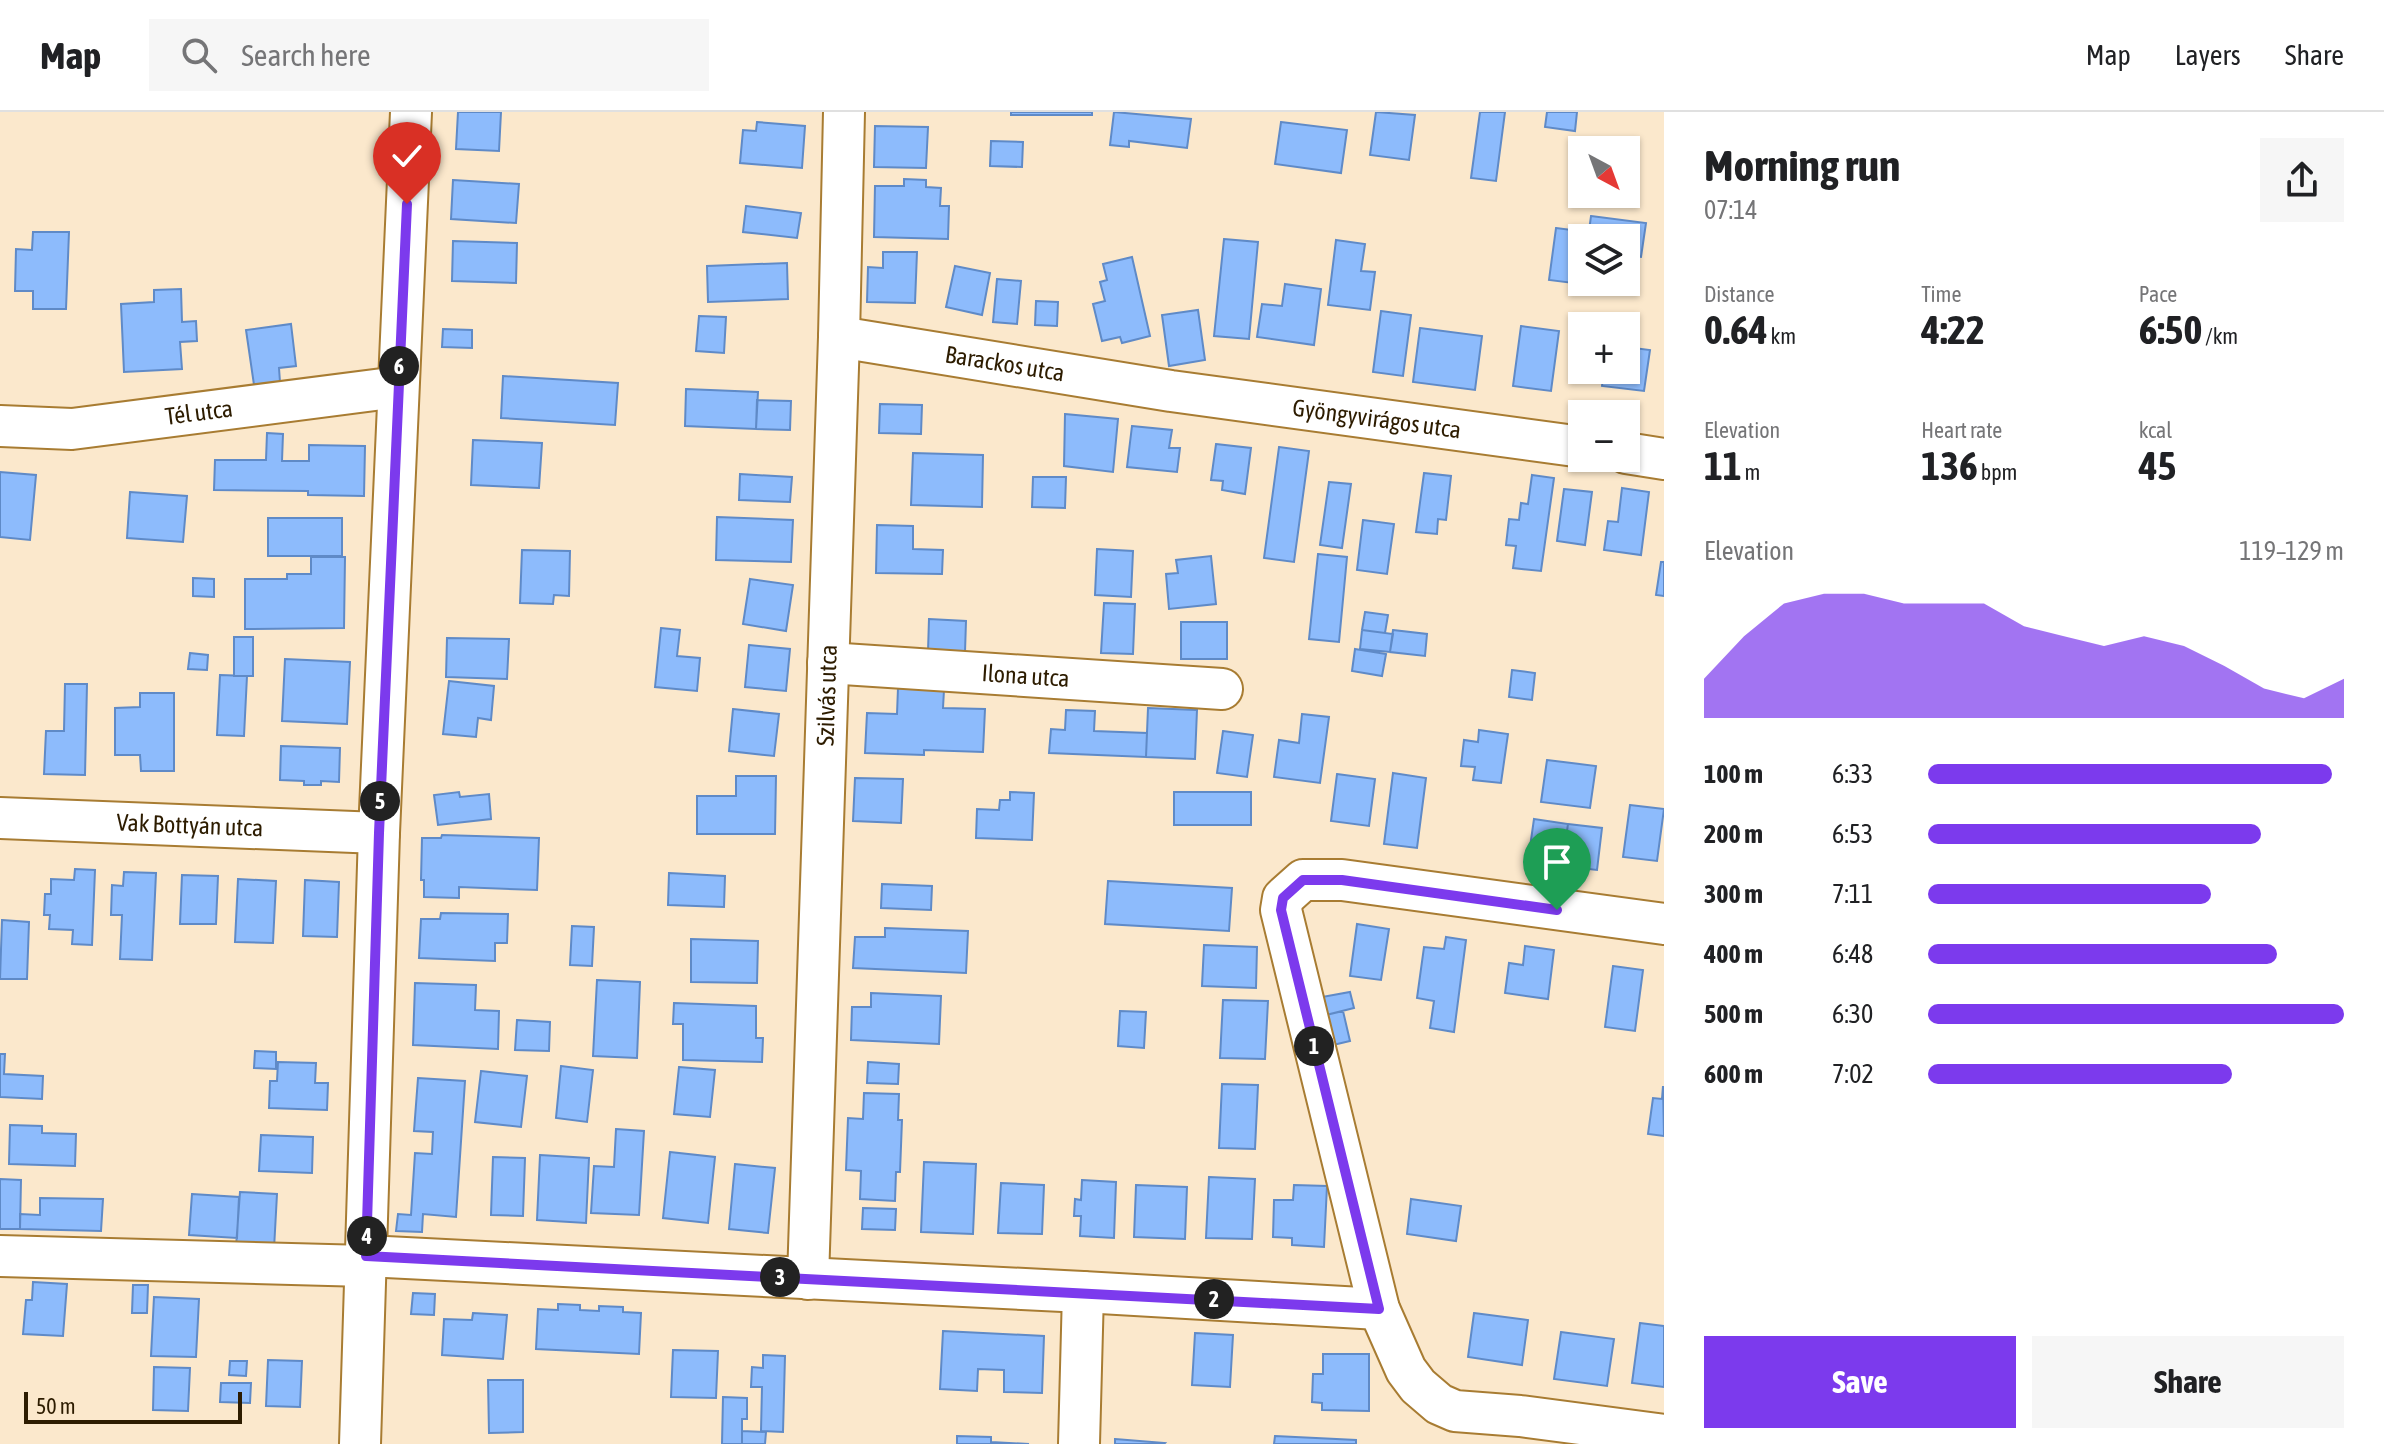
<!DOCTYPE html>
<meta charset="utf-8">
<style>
body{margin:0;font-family:"Asap Condensed",sans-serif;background:#f6f6f6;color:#202124;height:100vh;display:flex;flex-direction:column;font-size:30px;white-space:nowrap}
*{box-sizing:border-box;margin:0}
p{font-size:26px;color:#757577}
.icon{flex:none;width:44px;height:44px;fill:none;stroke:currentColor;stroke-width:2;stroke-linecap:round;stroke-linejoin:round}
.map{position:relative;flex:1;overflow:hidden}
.sheet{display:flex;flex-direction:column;background:#fff;width:720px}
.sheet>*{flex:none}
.needle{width:52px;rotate:139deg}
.buttons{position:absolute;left:1568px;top:24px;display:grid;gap:16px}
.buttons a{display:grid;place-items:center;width:72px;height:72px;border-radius:0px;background:#fff;box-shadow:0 2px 6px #0004;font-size:40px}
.scale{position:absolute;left:24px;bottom:20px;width:218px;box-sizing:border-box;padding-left:8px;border:4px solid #2d1c00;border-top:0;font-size:22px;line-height:28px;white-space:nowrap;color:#2d1c00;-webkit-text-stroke:6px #fbe8cc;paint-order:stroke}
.pin{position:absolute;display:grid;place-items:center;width:68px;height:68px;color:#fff;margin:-82px -34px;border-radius:50% 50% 50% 0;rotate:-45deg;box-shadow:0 0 8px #0007}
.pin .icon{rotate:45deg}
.km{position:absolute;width:40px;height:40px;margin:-20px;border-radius:50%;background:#222;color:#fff;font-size:22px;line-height:40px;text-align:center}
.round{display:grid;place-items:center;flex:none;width:84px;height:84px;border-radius:0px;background:#f6f6f6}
.head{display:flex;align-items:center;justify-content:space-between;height:136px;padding:0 40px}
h1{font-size:44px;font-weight:700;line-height:60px}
.figures{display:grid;grid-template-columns:repeat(3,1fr);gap:12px;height:136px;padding:8px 40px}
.figures div{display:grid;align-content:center}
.figures b{font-size:40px;font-weight:700}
.figures small{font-size:22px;font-weight:400}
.figures p{font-size:22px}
.chart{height:224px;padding:16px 40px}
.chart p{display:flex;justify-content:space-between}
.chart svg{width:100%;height:144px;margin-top:8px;fill:#7c3aed;opacity:.7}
.action{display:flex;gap:16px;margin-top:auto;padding:16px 40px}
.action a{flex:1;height:92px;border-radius:0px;background:#7c3aed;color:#fff;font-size:32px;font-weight:700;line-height:92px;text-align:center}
.action a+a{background:#f6f6f6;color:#202124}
ul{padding:0 40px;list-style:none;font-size:26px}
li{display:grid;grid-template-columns:128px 96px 1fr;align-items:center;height:60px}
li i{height:20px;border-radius:10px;background:#7c3aed}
header{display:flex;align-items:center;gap:48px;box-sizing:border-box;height:112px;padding:0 40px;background:#fff;border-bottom:2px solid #e0e0e0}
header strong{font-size:38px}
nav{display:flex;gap:44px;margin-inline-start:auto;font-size:28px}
.search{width:560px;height:72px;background:#f6f6f6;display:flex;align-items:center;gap:20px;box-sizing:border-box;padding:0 28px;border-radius:0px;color:#757577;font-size:30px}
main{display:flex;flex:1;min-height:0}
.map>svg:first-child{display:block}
.building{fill:#8dbbfc;stroke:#5f8ac7;stroke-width:2}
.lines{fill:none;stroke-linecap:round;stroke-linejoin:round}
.minor-casing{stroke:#a87c32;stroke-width:44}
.minor{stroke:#fff;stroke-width:40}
.route-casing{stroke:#fff;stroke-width:16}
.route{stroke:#7c3aed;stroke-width:10}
.labels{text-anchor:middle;stroke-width:7;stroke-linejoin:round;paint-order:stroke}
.street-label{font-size:24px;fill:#2d1c00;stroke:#fbe8cc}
</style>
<header>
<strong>Map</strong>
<div class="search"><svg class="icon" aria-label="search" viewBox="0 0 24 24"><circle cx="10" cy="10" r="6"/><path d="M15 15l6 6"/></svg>Search here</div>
<nav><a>Map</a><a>Layers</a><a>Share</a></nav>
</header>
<main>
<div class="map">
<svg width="1664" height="1332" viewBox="0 0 1664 1332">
<rect width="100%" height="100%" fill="#fbe8cc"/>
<path class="building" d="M458,0H501L499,39L456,37Z
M1011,0H1092V3H1011Z
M1114,0L1191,7L1187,36L1129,29V35L1110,33Z
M1376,0L1415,3L1409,48L1370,43Z
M1480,0H1505L1496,69L1471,66Z
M1547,0H1577L1575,19L1545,15Z
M757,10L805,14L802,56L740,51L743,18L756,19Z
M1281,10L1347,18L1341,61L1275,52Z
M875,14L928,15L926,56L874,55Z
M991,29L1023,30L1022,55L990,54Z
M904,67L926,68V75L941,76L940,94H949L948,127L874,125L875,74H904Z
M453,68L519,72L516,111L451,107Z
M746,94L801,101L797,126L743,120Z
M1591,104L1646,111L1641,145L1626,143V126H1588Z
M1556,116L1580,119L1573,171L1549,168Z
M33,120H69L66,197H33V179H15L16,137L32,138Z
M1224,127L1258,130L1249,227L1214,224Z
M1336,128L1365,132L1361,159L1375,160L1370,198L1328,193Z
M453,129L517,131L516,171L452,169Z
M883,140H917L915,191L867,190L868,155L883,156Z
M1132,145L1150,224L1122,231L1120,225L1102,229L1093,192L1105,189L1100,170L1107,168L1103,152Z
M787,151L788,187L708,190L707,154Z
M955,154L990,161L982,203L946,195Z
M997,167L1021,169L1017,212L993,210Z
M1285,172L1321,177L1314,233L1257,225L1262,192L1282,194Z
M181,177L182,210L196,209L197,229L180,230L182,257L124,260L121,192L154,190V178Z
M1036,189L1058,190L1057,214L1035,213Z
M1198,198L1205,248L1169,254L1162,203Z
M1381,199L1411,203L1403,264L1373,260Z
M699,204L726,205L724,241L696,239Z
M291,212L296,254L279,256L280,270L254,273L246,218Z
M1521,214L1559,219L1551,279L1513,274Z
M1420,216L1482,224L1475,278L1413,270Z
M443,217L472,218V236L442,235Z
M1626,235L1650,238L1644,279L1602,274L1604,258H1626Z
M503,264L618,271L615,313L501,306Z
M686,277L758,280L756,317L685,314Z
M757,288L791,289L790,318L756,317Z
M880,292L922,293L921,322L879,321Z
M1065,302L1118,307L1113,360L1064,354Z
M1132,314L1172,318L1169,336H1180L1177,360L1127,355Z
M267,321L283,322L282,349H309V333L365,334L364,384L308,383V379L214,378L215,348H266Z
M473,328L542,331L539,376L471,373Z
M1216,332L1251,336L1245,382L1222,378L1223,369L1211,368Z
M1279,335L1309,339L1294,450L1264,446Z
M913,341L983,343L982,395L911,393Z
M0,360L36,363L30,428L0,425Z
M1424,361L1451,364L1446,408L1438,407L1437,422L1416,420Z
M740,362L792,365L790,390L739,388Z
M1532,363L1554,366L1541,459L1513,456L1516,434L1506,433L1509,407L1519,408L1521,391L1528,392Z
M1033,365H1066L1065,396L1032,395Z
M1329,370L1351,372L1342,436L1320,433Z
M1622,376L1649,380L1641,443L1604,438L1608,409L1618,410Z
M1564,377L1592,380L1585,433L1557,429Z
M130,380L187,384L183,430L127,426Z
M717,405L793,408L791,450L716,448Z
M268,406H342V444H268Z
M1363,408L1394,412L1387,462L1357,458Z
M877,413L913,414V437L943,438L942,462L876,461Z
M1097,437L1133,439L1131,485L1095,483Z
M522,438L570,439L569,484L554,483L553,492L520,491Z
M1318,442L1347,445L1339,530L1309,527Z
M1211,444L1216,492L1169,497L1166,462L1178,461L1176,448Z
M311,445H345L344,516L245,517V467H287V462H311Z
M1661,450H1664V484L1656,483Z
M193,466L214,467V485L193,484Z
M750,467L793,473L786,519L743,512Z
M1104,491L1135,492L1133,542L1101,541Z
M1365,500L1388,503L1385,521L1362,518Z
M929,507L966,509L965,540L928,539Z
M1181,510H1227V547H1181Z
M661,516L680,518L677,544L700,546L697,579L655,575Z
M1362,518L1393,522L1390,540L1360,537Z
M1393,518L1427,522L1425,544L1390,540Z
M234,525H253V564H234Z
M447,526L509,527L507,567L446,565Z
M749,533L790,537L786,579L745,575Z
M1355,537L1386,542L1382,564L1352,559Z
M190,541L208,543L207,558L188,557Z
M285,547L350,550L347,612L282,609Z
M1512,558L1535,561L1532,588L1509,585Z
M220,563L247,564L244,624L217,623Z
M449,569L494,574L491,608L478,606L476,625L443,622Z
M65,572H87L85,663L44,662L46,619H64Z
M898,576L944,578L943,596L985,597L983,640L924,638V643L865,641L867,601L897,602Z
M140,581H174V659H141L140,643H115V596L140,595Z
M1148,596L1197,598L1195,647L1146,645Z
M733,597L779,602L774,644L729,639Z
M1066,598L1095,599L1094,619L1147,621L1146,645L1049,641L1051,617L1065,618Z
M1302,602L1329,605L1320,671L1274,665L1279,628L1299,631Z
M1479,618L1508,622L1501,671L1473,668L1475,655L1461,654L1464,628L1478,630Z
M1223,619L1253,623L1247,665L1217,661Z
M281,634L340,636L339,670L321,669V673H304V669L280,668Z
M1547,648L1596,654L1590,696L1541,690Z
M1393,661L1426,666L1417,736L1384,732Z
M1337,662L1375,667L1369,714L1331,709Z
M736,664H776L775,722H697V684H736Z
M855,666L903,667L901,711L853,709Z
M459,680L460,685L489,682L491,707L438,713L434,683Z
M1010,680L1034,681L1032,728L976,726L977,697L999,698L1000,688H1010Z
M1174,680H1251V713H1174Z
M1630,693L1664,697L1657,749L1623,745Z
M1534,707L1568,712L1562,754L1528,749Z
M1568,712L1602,716L1597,758L1562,754Z
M442,723L539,726L537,778L459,775V786L424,785V768H421L422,726H441Z
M75,757L95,758L92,833L72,832L73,818L49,817L50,803H44L45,782H51V767L74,768Z
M124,760L156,761L152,848L120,847L122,803H111L112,773L123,774Z
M669,761L725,764L724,795L668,793Z
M182,763L218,764L216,812H180Z
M238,767L276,769L273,831L235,830Z
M305,768L339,770L337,825L303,824Z
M1108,769L1232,776L1229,819L1105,812Z
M882,772L932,774L931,798L881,796Z
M441,801L508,802L507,831H495V849L419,846L421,807H440Z
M2,808L29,810L27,867H0Z
M1357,812L1389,817L1381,868L1350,864Z
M572,814L594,815L592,854L570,853Z
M885,816L968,819L966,861L853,856L855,825H885Z
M1446,825L1466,828L1454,920L1430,916L1434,889L1417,886L1424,835L1444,837Z
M691,827L758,829L757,871L691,870Z
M1204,833L1257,835L1256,876L1202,874Z
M1525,834L1554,838L1548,887L1505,881L1509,851L1523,853Z
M1613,854L1643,858L1635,919L1605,915Z
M597,868L640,870L637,946L593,944Z
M415,871L476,873L475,898L499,899L498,937L413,933Z
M1350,880L1354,896L1326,903L1322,885Z
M871,881L941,884L939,932L851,928L852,895H871Z
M1223,888L1268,889L1265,947L1220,946Z
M674,891L756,894V926H763L762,950L683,948V912H673Z
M1120,899L1146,900L1144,936L1118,934Z
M1343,899L1350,929L1333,933L1326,903Z
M517,908L550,910L549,939L515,938Z
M255,939L276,940V957L254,956Z
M0,942H5L4,962L43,964L42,987L0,985Z
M278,950L316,951L315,971H328L327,998L269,996L270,969H277Z
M868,950L899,952L898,972L867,971Z
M561,954L593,958L587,1010L556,1006Z
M679,955L715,958L710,1005L674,1002Z
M481,959L527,964L521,1015L475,1010Z
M418,966L465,969L456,1105L423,1102L422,1120L396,1119L398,1102L411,1103L415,1041L432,1042L433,1020L414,1019Z
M1222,972L1258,973L1255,1037L1219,1036Z
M1663,974L1664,1024L1648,1022L1653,986L1662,987Z
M864,981L899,982L898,1008H902L900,1060H896L895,1089L860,1087L861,1059L846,1058L848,1006L863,1007Z
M10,1013L42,1014V1021L76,1022L75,1054L9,1052Z
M616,1017L644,1019L639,1103L591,1101L594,1054L614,1055Z
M261,1023L313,1025L312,1061L259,1059Z
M670,1040L715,1045L708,1111L663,1106Z
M540,1043L589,1046L586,1111L537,1108Z
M493,1045L525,1046L523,1104L491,1103Z
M924,1050L976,1052L973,1122L921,1120Z
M735,1052L775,1056L768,1121L729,1117Z
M1209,1065L1255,1067L1252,1127L1206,1126Z
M0,1067L21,1068L20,1117H0Z
M1082,1068L1116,1070L1114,1126L1080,1124L1081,1104H1074L1075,1087L1081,1088Z
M1001,1071L1044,1073L1042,1122L998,1121Z
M1136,1073L1187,1075L1185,1127L1134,1125Z
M1294,1073L1327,1074L1324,1135L1292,1133V1126L1273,1125L1274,1088H1293Z
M240,1080L277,1082L274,1137L236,1135Z
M192,1082L239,1085L237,1126L189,1123Z
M40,1086L103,1087L101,1119L20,1117V1102L40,1103Z
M1411,1087L1461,1094L1456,1129L1407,1122Z
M863,1096L896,1097L895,1118L862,1117Z
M33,1170L67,1172L63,1224L23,1222L26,1188H32Z
M133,1173H148L147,1201H132Z
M413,1181L435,1182L434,1203L411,1202Z
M154,1185L199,1187L196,1245L151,1244Z
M558,1192L580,1193V1198L599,1199V1194L623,1195V1200L641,1201L639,1242L536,1237L538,1197L558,1198Z
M473,1201L507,1203L503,1247L442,1243L444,1207L472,1208Z
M1474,1201L1528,1208L1522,1253L1468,1245Z
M1640,1211L1664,1214V1275L1632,1271Z
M943,1219L1044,1224L1042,1281L1004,1280V1258L978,1257L977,1279L940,1277Z
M1561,1220L1614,1227L1607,1274L1554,1267Z
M1195,1221L1233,1223L1230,1275L1192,1273Z
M673,1238L718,1239L716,1286L671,1285Z
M1323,1242H1369V1299L1322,1298V1291L1312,1290L1313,1262H1323Z
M763,1243L785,1244L783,1320L761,1319L762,1275H751L752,1255L763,1256Z
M268,1248L302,1249L300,1295L266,1294Z
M230,1249H247L246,1264L229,1263Z
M154,1255L190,1256L188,1299L153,1298Z
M488,1268H523V1320L489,1321Z
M221,1271H251L250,1291L220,1290Z
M723,1285L747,1286V1307H742V1332H722Z
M742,1319L766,1320L765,1332H742Z
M957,1324L991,1325V1330L1029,1332H957Z
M1275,1324L1356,1328V1332H1274Z
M1115,1327L1165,1331L1164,1332H1115Z"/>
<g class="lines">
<g class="minor-casing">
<g id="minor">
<path id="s1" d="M839,225L1171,279L1582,335"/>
<path id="s2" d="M0,314L72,317L398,275"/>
<path d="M1626,341L1664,347"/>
<path id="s3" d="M828,551L1222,577"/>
<path id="s4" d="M0,706L379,721"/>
<path d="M1664,812L1342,768H1303L1283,786L1281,798L1379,1197L1406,1258L1418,1274L1439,1292L1455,1299L1520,1304L1664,1323"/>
<path d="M0,1144L366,1154"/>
<path d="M366,1144L1083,1180L1379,1197"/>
<path id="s5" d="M808,1167L839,225L844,0"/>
<path d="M360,1332L379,721L411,0"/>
<path d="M1079,1332L1083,1180"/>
</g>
</g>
<use href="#minor" class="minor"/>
</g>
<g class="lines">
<g class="route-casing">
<path id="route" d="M407,92L379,721L366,1144L1379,1197L1281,798L1283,786L1303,768H1342L1557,798"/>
</g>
<use href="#route" class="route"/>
</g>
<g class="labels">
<g class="street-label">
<text dy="8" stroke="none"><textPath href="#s1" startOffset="168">Barackos utca</textPath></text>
<text dy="8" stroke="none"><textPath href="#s2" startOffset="200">Tél utca</textPath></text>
<text dy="8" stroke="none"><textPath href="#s1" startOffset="544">Gyöngyvirágos utca</textPath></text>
<text dy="8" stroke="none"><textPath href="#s3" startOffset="198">Ilona utca</textPath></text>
<text dy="8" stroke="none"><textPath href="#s5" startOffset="584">Szilvás utca</textPath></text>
<text dy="8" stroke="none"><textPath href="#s4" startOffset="190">Vak Bottyán utca</textPath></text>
</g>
</g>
</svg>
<div class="buttons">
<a><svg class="needle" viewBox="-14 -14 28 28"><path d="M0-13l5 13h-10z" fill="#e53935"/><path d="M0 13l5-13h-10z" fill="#757577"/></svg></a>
<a><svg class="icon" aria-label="layers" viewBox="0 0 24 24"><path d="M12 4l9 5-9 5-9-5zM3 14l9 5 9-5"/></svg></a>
<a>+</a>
<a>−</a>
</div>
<div class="scale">50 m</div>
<div class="pin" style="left:1557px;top:798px;background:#1e9e55"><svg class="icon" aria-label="arrive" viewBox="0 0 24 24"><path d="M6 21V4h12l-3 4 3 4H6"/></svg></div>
<div class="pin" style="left:407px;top:92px;background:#d93025"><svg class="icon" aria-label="check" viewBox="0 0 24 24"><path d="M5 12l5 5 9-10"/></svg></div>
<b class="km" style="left:1314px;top:934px">1</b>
<b class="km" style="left:1214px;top:1187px">2</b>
<b class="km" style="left:780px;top:1165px">3</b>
<b class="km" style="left:367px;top:1124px">4</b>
<b class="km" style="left:380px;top:689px">5</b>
<b class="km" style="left:399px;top:254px">6</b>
</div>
<section class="sheet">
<div class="head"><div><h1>Morning run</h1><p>07:14</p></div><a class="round"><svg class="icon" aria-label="share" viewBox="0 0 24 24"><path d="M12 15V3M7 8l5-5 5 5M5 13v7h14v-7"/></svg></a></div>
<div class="figures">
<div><p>Distance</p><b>0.64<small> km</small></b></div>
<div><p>Time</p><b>4:22</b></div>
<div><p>Pace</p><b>6:50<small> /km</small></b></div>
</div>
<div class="figures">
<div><p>Elevation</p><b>11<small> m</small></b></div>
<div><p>Heart rate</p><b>136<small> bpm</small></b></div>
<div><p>kcal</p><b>45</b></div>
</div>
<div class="chart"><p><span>Elevation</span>119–129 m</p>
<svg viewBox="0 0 160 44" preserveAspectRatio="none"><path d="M0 44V32L10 19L20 9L30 6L40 6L50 9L60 9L70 9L80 16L90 19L100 22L110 19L120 22L130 28L140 35L150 38L160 32V44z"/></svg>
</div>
<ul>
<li><b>100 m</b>6:33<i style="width:97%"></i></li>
<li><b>200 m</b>6:53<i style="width:80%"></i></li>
<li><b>300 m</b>7:11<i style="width:68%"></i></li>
<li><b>400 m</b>6:48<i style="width:84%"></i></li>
<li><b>500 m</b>6:30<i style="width:100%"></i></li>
<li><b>600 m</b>7:02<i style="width:73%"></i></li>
</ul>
<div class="action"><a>Save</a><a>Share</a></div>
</section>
</main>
